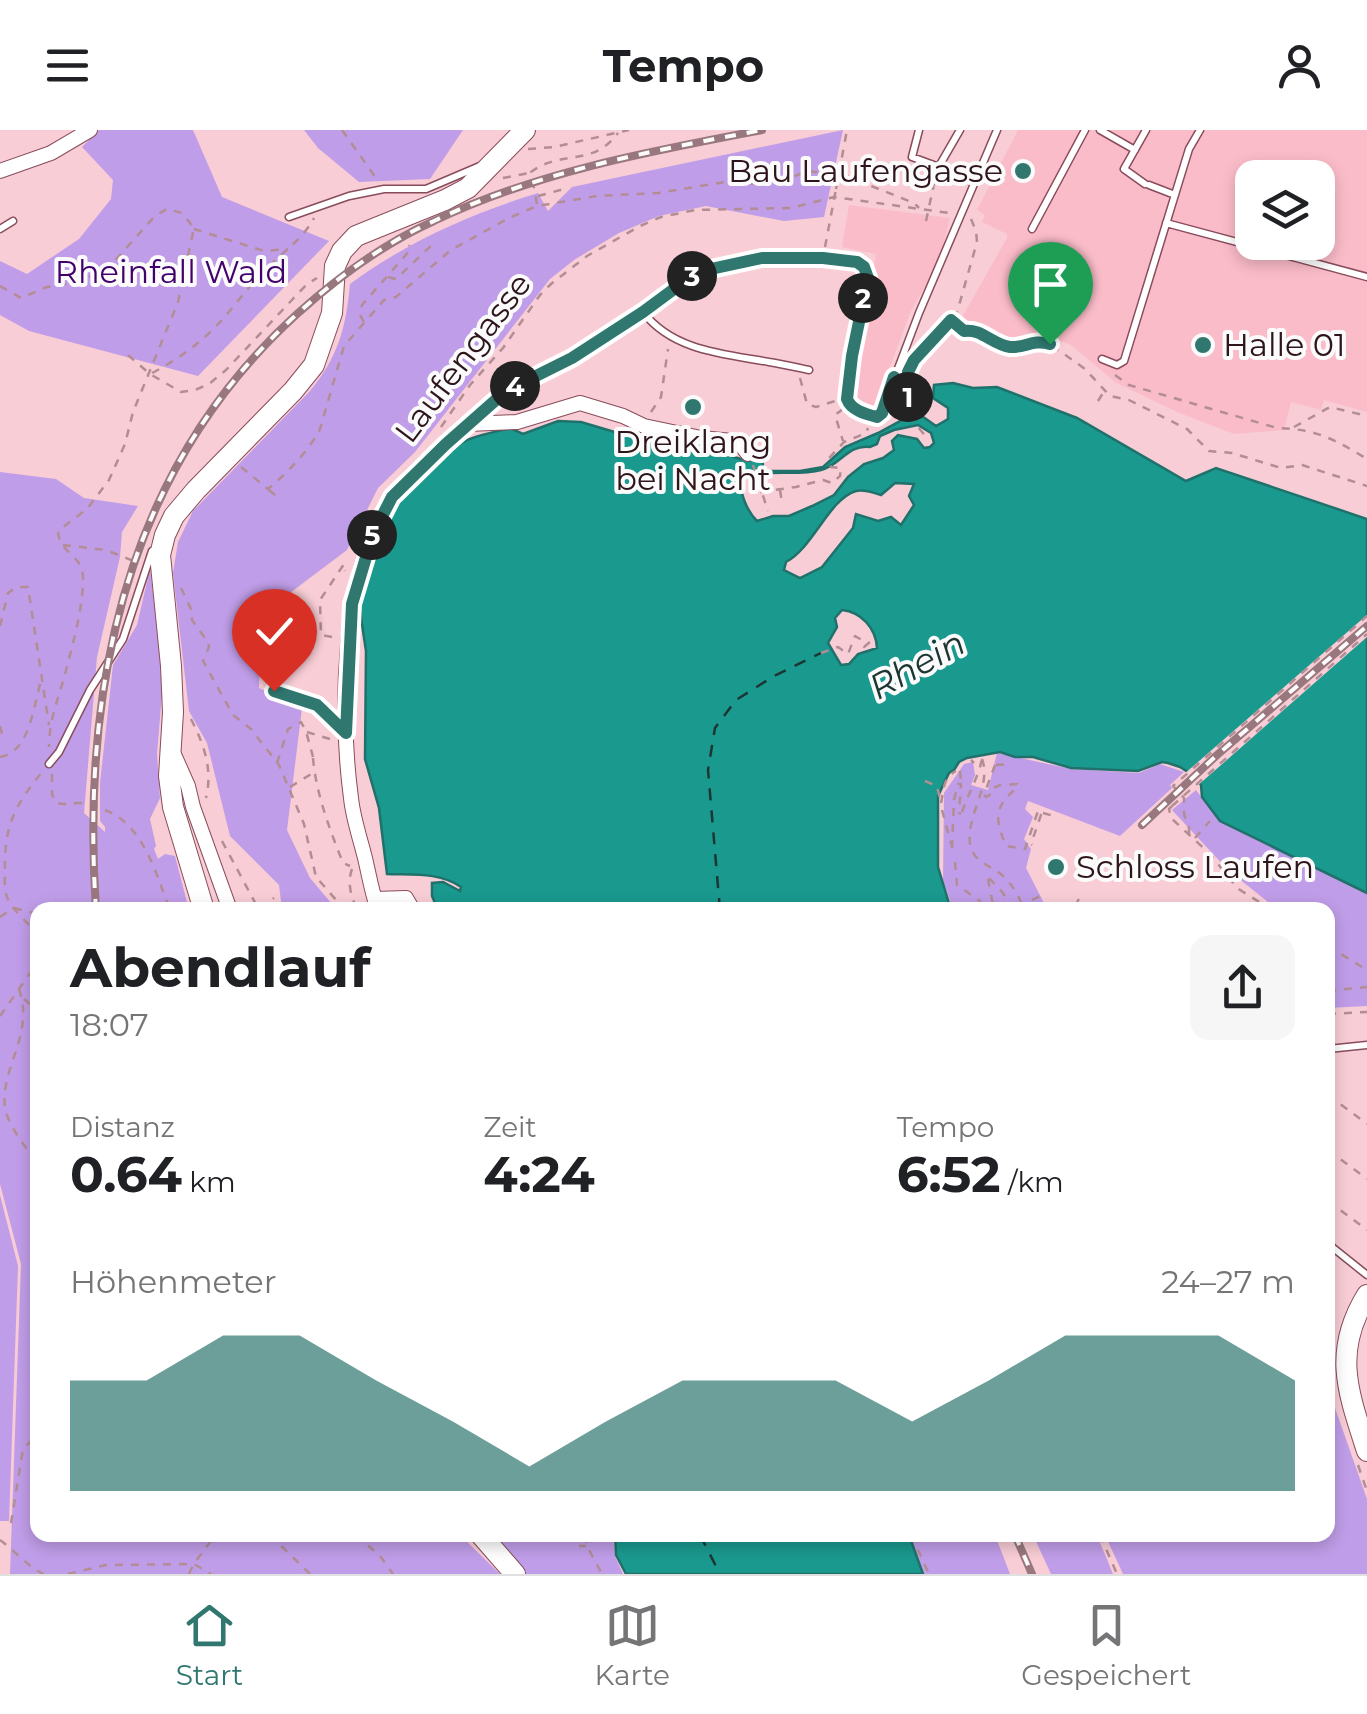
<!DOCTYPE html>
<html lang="de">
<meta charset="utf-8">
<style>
body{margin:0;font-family:Montserrat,sans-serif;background:#f6f6f6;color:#202124;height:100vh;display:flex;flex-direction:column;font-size:38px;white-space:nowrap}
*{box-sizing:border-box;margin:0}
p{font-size:32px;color:#757577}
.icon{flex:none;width:55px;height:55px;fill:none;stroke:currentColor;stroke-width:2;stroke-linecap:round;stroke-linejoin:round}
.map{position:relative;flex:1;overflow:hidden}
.side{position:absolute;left:30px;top:772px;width:1305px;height:640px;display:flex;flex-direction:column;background:#fff;border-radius:20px;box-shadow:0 5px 15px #0003}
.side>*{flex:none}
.controls{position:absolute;left:1235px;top:30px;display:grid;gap:20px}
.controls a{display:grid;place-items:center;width:100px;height:100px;border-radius:20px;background:#fff;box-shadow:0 5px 15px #0003;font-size:50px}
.pin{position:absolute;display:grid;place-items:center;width:85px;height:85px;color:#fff;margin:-102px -42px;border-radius:50% 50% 50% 0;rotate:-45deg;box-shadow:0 0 10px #0007}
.pin .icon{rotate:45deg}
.km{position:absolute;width:50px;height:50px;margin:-25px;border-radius:50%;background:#222;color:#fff;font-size:28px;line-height:50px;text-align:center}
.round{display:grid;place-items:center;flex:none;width:105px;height:105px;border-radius:20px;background:#f6f6f6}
.headline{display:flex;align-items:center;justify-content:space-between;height:170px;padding:0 40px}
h1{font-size:55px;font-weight:700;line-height:75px}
.metrics{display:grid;grid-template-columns:repeat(3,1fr);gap:15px;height:170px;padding:10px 40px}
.metrics div{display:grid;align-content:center}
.metrics b{font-size:50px;font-weight:700}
.metrics small{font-size:28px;font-weight:400}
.metrics p{font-size:28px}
.chart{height:280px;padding:20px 40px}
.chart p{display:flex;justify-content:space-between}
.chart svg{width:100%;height:180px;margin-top:10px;fill:#2f776f;opacity:.7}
header{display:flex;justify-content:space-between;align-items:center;height:130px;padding:0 40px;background:#fff;font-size:45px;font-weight:700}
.dock{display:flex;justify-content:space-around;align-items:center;height:140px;border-top:2px solid #e0e0e0;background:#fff;font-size:28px;color:#757577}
.dock a{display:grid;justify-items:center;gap:5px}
.dock .current{color:#2f776f}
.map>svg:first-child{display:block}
.built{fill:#fbbcc9;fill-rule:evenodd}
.green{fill:#c09de8}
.water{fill:#1a998e;stroke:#20716c;stroke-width:2.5;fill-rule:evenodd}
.pier{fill:#f8cdd5}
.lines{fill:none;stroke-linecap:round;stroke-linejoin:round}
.ferry{stroke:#1d3633;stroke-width:2.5;stroke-dasharray:12 10;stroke-linecap:butt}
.lane-casing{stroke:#894c5a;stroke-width:9}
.street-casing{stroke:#894c5a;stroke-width:16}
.secondary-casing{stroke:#894c5a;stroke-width:22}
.path{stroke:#b28d94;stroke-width:2.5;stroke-dasharray:8 8;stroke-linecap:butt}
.lane{stroke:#fff;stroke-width:6}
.street{stroke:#fff;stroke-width:14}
.secondary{stroke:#fff;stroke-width:20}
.rail-casing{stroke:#99777e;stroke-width:8}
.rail{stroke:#fbfbfb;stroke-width:4;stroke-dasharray:11;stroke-linecap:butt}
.path-bridge{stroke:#b28d94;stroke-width:2.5;stroke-dasharray:8 8;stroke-linecap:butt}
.route-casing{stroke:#fff;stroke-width:20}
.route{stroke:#2f776f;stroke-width:12}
.poi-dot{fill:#2f776f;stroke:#fbfbfb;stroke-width:4}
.labels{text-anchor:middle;stroke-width:8;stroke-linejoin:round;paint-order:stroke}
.poi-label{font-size:32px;fill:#2e151b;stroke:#fbfbfb;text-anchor:start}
.park-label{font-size:32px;fill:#42006c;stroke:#fbfbfb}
.street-label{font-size:32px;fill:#2e151b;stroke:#fbfbfb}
.water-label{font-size:35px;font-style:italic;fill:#1d3633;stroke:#fbfbfb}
</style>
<header><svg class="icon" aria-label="menu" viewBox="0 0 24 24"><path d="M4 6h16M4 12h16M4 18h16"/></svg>Tempo<svg class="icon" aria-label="person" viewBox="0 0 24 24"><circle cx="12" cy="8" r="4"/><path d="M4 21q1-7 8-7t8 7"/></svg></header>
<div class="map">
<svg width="1367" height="1444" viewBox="0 0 1367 1444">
<rect width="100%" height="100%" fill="#f8cdd5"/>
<path class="built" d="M1018,0H1367V282L1324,270L1321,280L1291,272L1284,300L1234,304L1177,282L1115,252L1071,215L1047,205L1031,209L1027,206L1024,210L1020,208L1017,214L1007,215L961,189L1007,108V104L982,92L985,85L977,80ZM1252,48H1318V112H1252Z
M849,75L950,88L939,133L911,181L874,279L853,269L876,124L842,117Z"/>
<path class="green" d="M99,0H193L222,67L329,111L198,246L29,201L0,185V131L27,144L79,109L111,69L113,50L82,17Z
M304,0H463L430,49L359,52L318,18Z
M843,0L824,87L784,91L706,76L659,86L619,103L574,130L550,149L415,322L378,358L347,420L262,484L259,558L302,578L287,700L310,748L337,780H282L279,755L230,706L207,613L189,581L173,443L178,412L193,381L310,261C338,227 346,198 350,154C407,112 470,84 538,63L548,81L572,57Z
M0,342L56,349L84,368L138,376L122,402L120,427L97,527L84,683L105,702V697L100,691V653L113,535L137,495L150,439L158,504L162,564L157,624L160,668L150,689L156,716L154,719L158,729L165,724L175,726L189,780H38V1405H460L500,1444H10L21,1134L0,1054Z
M997,623L1071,639L1139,643L1160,634L1184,642L1170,655L1172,658L1120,706L1028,671L1025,679L1033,687L1024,709L1031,719L1026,738L1045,775L1043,780H953L943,750L944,663L964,634L973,632L975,645L971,655L988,660Z
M1196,660L1220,692L1367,763V876L1328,878V780H1264L1268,772L1228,740L1172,680Z
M0,1065L18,1136L9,1391H0Z
M1328,1258L1367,1369V1444H1123L1105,1405H1328Z
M489,1405H613L615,1426L623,1444H524Z
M909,1405H995L1010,1444H923Z
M1033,1405H1097L1113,1444H1051Z"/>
<path class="water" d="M953,253L973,258L997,257L1077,288L1186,351L1216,338L1367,389V763L1220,691L1202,667L1201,655L1194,646L1180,637L1168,633L1162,632L1138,641L1071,638L1033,627H1015L1000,622L967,628L959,632L954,640L949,643L938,666V737L951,780H438L432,766V753L443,752L460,761L461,757C440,742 412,745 387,744L379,678L365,629L366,521L359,474L362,454L381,397L404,360C424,351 438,331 455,317C469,306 492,303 510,298L523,304L558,291L581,292L618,303L703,318L741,329H747L752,319L762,320L763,337L767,341H800L823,337L845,317L878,303L913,284H919L936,296L948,289V278L933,268L934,255ZM918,295L931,303L934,313L930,317L924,318L917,309L898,305L892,311L894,320L883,328L864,334L848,347L834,365L812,376L789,386H773L757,391C747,381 740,364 741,350C766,337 794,347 821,340C841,335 848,314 870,317L877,314L880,306L894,300ZM895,353L914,354L909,366L914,375L901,395L891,387L878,391L856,384L853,398L822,437L800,448L784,440L786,432C813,418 829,369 856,361C864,359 874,363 881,365ZM842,480C861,482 876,498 877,518L858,524L849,534L841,535L828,513L837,497L835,488Z
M615,1405H909L923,1444H626L616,1425Z"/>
<path class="pier" d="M1367,485V507L1196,657L1183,645Z"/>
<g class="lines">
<path class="ferry" d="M720,780L708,640L715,598L736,570L774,546L821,523
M700,1405L720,1444"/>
<g class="lane-casing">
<path id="lane" d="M919,0L912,27L939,37
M1100,0L1135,20
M938,38L960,0
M1145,54L1124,39L1146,0
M1149,55L1175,65
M289,87L349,66L384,59H426L480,36
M1166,93L1367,147
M0,99L13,91
M1032,99L1085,0
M643,182C673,221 724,224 769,232C782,234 795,237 809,240
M1102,229L1117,235L1124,231L1189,19L1200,0
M473,290L506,261L572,228L643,182L697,142L762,128H823L857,132L864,137L868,148L852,226L847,269C851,280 869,287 880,286L919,183L997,0
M274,561L317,575L345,602
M49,634L59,622L90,560L123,509L152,421
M1328,919L1367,915
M1328,1110L1332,1117L1367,1145"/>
</g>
<g class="street-casing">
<path id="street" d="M0,41L51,23L90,0
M172,620L188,656L193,677L230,780
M375,769L406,768L413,780
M378,780C372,763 369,745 365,728C360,708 353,688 351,668C340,584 341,440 391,369C410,342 444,316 468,294L517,292L580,273L623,286L644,296L701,308L732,311L741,315L748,324"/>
</g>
<g class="secondary-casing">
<path id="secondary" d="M204,780L173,677L169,646L173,582L171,536L160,425L165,405L174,386L196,360L293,261L314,235L332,183L335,136L342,121L356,106L445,70L468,58L525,0
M1367,1165C1332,1222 1348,1262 1367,1321
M481,1405L515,1444"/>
</g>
<path class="path" d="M342,0L376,48
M528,19L554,17L629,0
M503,48L529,43
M538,66L564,59
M537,74L531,42C561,19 592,38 618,3
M971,89L976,101L977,112L956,186L958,191L1005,216L1014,217L1033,212L1050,214L1085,239L1110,266L1129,270L1187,299L1209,321L1232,323L1281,338L1302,335L1367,356
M194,99L264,121L288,119
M825,117L836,59
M388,147L396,149L434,113
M0,156L21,168L47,157L82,151L111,135L155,86L167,79L182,83L194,98L178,172L133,282L125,314L109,350L87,379L58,401C59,424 83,424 83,448C83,481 72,516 64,548C57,572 49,592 49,617
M364,192L360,185L362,175L411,119L409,115
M128,225L150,244L181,262L195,260L209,254L226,240L307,154L317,148
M152,243C177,230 201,213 220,192C236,175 249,155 266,139C283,122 303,109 314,88
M1115,245L1129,255L1277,298C1316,299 1334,309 1367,329
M800,248L807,274L816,277L835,271
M901,256L909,269L913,265L909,242L914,230L951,190L964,201L971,199
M1098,271L1103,263
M843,279L835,285L843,311
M895,280L901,284L906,283C913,287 918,299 925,305
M651,282L661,267L668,219
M441,297L470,255L503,218L540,165L551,154L587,126L640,96L661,87L695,80L791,78L834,67L949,83
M1294,297L1330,277L1367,286
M753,335L768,381
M241,337L268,359C288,342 308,322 320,299L344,216L384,170L396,167L451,120L509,88L537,76L597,66L658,63L731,51L757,54L784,50L808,41L846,46L914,73L919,78
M269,360L281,370
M780,360L782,373
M760,362L796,357L823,350L832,353L840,346L841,338L831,337L829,328L844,312L866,303L868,298
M63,415L106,420L136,432
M181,458L192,481V490L208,512L209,517L203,531L233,585L251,599L279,635L304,694L316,747L345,780
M0,496L8,463L17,457H28L49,595
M332,507L321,505L320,470L344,434L345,441
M821,523L838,517L848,524L855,506L860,509L864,517L870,512L871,509
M191,589C204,615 213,639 206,668
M0,596L2,604L0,609
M307,602L333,610
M0,627C30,622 33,577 41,551
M313,628C316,664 330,700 343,733L350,736
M982,629C992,656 966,685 970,714C973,733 991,735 1003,746C1013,755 1020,768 1024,780
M971,630L974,633
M277,633L288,599L301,592L306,601L313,627
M995,635L984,665L986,667L993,663L994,658L1000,655L1017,654L1018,657C993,677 995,689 1006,716L1025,719L1038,681L1042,682L1031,714L1032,715
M996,635L1012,634
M960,641L961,652
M52,644V664L56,673C65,675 71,673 80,673C87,673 96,677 102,679C143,692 156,744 170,780
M925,651L937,656L940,669
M290,657L313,643
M941,673C944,661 942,648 956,641
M1172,676L1169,679L1171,688L1211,725L1237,758L1272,780
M942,680L952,717
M962,682C968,664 978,648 982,629
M1043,683L1054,686
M1189,704V698L1184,684V668L1173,656L1367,486
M1195,708L1210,691
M222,711L259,780
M952,718L954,670L958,654H961L959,683L961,684
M955,732L957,755L980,771L984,780
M352,739C347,752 351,769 358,780
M989,748L1003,763L1013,780
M988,749L994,780
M1032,770L1042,765
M1075,776L1080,767
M259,777L274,768
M14,778L38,784
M0,787L12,779
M38,808C30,791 11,782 6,764C4,757 5,747 5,740C4,695 15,675 43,641
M1328,816L1367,840
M19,859C35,905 0,937 5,978C9,998 26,1017 38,1034
M1328,861L1367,857
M24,869L38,881
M1328,884L1367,882
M0,886L38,832
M1328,965L1367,994
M1328,1020L1367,1049
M1328,1071L1367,1100
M1328,1145L1339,1153
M1358,1335L1367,1361
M11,1393L23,1319L38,1304
M270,1405L310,1444
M356,1405L380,1426L393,1444
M568,1405L578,1416H586
M585,1405L587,1416L602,1444
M911,1405L929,1444
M1100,1405L1117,1444
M0,1410C14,1420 29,1438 44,1444
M68,1444L106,1435L194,1434L211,1444
M189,1444C195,1429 207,1419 214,1405"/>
<use href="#lane" class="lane"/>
<use href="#street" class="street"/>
<use href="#secondary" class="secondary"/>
<g class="rail-casing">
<path id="rail" d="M1142,695L1217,625L1367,496
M96,780C81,557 125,340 297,184C338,147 383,114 434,91C536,42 651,21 762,0
M1015,1405L1032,1444"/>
</g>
<use href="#rail" class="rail"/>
<path class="path-bridge" d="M836,59L847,0
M926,91L937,40
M1172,676L1367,504"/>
</g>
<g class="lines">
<g class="route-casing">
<path id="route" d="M274,561L317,575L346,603L352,474L373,404L392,367L446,314L506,261L572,228L643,182L697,142L762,128H823L857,132L864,137L868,148L852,226L847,269C851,280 865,284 877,287L882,283L894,247L909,269L914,265L908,242L914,230L951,190L964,201C981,198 993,215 1010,217C1026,218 1032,209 1050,214"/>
</g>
<use href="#route" class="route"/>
</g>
<g class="poi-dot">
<circle cx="1023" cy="41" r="10"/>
<circle cx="1203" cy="215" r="10"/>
<circle cx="693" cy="277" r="10"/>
<circle cx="1056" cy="737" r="10"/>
</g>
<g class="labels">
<g class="poi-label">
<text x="1003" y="52" text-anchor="end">Bau Laufengasse</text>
<text x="1223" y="226">Halle 01</text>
<text x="693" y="323" text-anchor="middle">Dreiklang<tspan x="693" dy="37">bei Nacht</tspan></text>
<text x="1076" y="748">Schloss Laufen</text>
</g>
<g class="park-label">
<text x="171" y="153">Rheinfall Wald</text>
</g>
<g class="street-label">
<text transform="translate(463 228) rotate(-53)" y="11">Laufengasse</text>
</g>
<g class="water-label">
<text transform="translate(917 535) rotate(-29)" y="12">Rhein</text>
</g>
</g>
</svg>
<div class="controls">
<a><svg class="icon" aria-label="layers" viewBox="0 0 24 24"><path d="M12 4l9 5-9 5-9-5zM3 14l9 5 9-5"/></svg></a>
</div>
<div class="pin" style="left:1050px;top:214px;background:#1e9e55"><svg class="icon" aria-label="arrive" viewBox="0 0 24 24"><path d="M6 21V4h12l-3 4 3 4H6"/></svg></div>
<div class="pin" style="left:274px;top:561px;background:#d93025"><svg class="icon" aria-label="check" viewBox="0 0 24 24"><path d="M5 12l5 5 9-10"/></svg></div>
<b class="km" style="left:908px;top:267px">1</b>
<b class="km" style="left:863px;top:168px">2</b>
<b class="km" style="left:692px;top:146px">3</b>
<b class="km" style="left:515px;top:256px">4</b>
<b class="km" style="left:372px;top:405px">5</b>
<section class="side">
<div class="headline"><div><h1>Abendlauf</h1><p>18:07</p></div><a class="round"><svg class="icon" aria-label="share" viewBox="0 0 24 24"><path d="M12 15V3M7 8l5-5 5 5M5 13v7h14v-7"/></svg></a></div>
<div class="metrics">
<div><p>Distanz</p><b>0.64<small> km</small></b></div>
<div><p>Zeit</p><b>4:24</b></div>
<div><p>Tempo</p><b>6:52<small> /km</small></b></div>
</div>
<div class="chart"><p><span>Höhenmeter</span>24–27 m</p>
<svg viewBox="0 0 160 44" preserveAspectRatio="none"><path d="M0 44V17L10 17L20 6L30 6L40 17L50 27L60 38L70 27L80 17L90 17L100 17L110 27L120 17L130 6L140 6L150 6L160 17V44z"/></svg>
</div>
</section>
</div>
<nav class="dock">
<a class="current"><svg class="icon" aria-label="home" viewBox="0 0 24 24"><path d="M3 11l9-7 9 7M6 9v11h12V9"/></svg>Start</a>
<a><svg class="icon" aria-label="map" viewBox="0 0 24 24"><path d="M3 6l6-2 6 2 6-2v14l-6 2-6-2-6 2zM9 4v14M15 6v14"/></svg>Karte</a>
<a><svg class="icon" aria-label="saved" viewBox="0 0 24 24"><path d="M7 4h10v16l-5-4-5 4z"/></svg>Gespeichert</a>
</nav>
